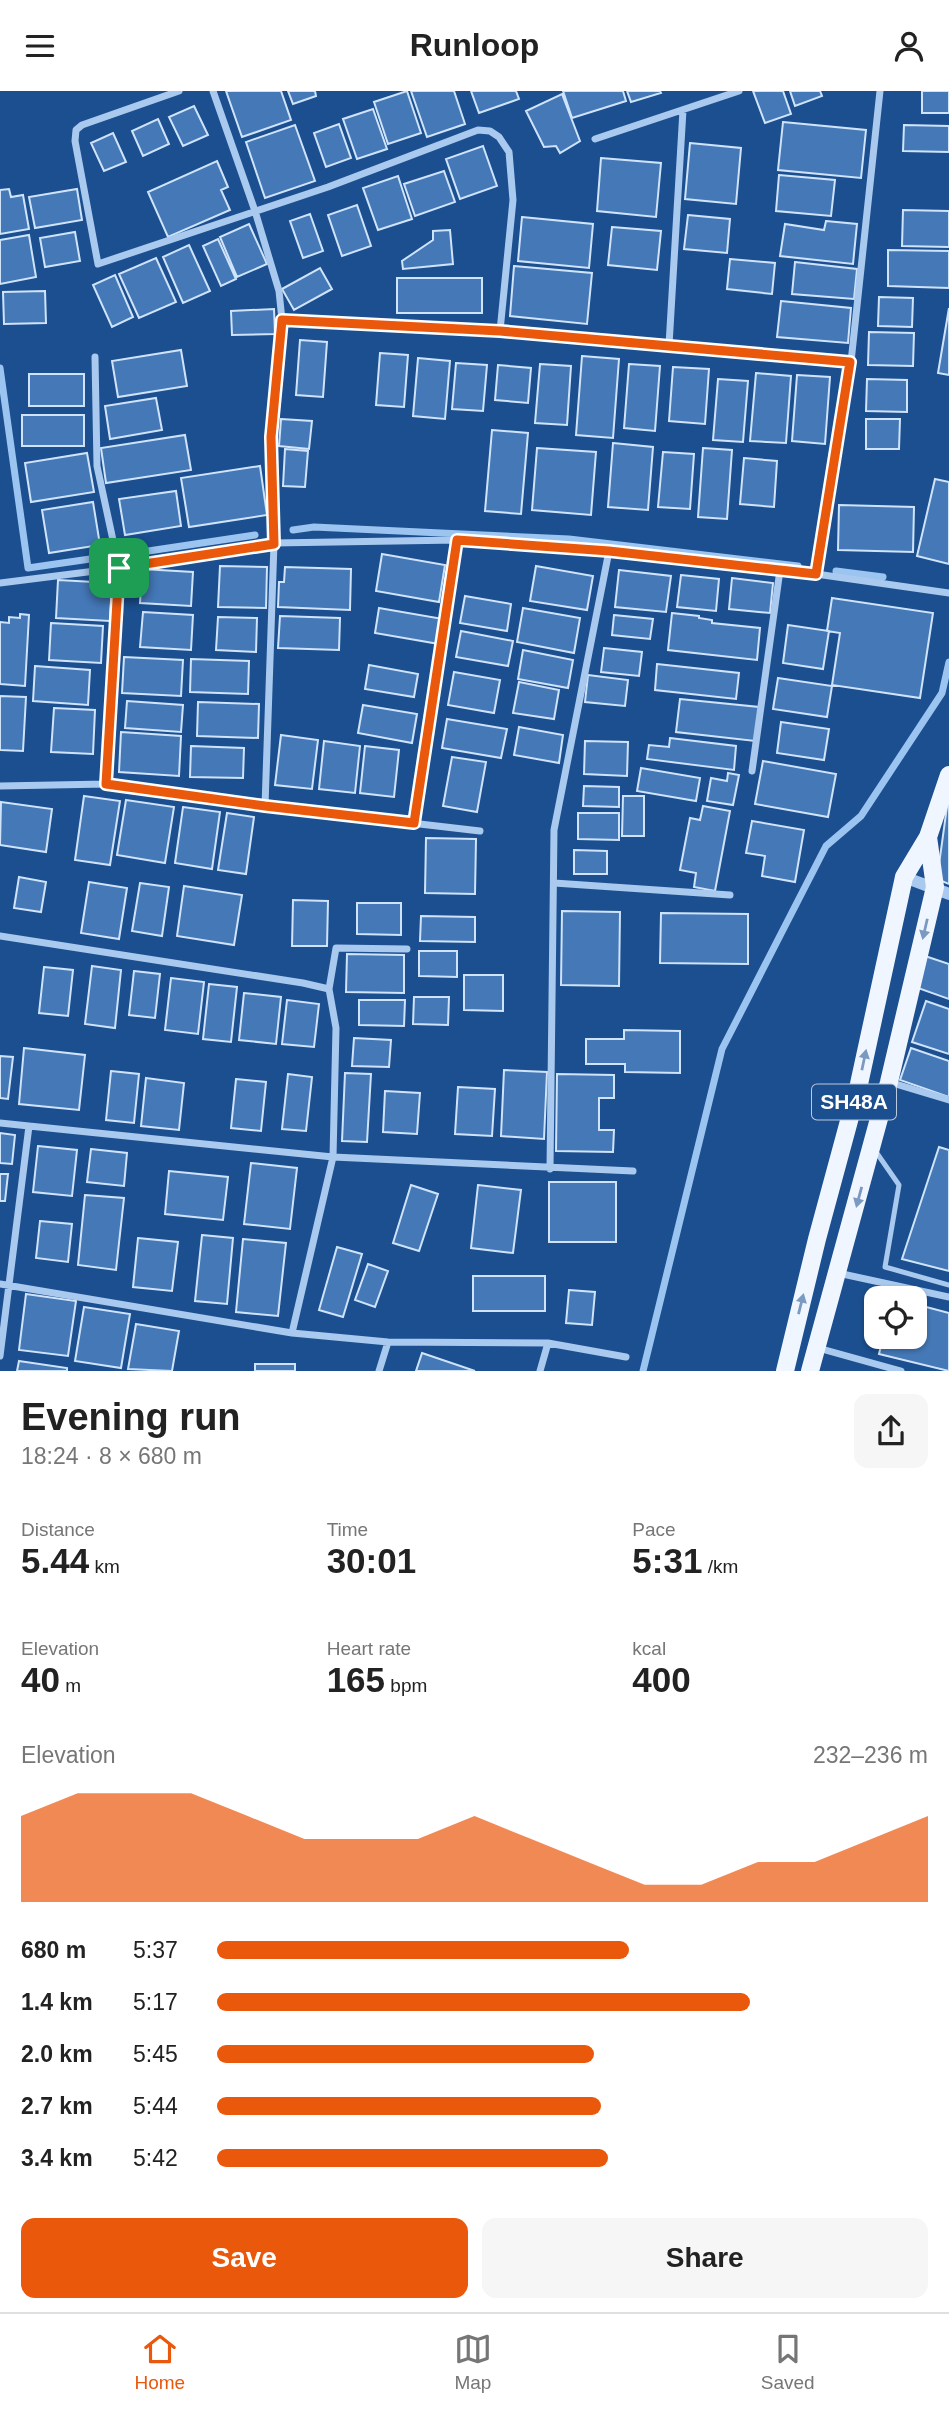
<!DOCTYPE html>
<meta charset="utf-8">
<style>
body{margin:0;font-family:Arial,sans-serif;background:#f6f6f6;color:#222;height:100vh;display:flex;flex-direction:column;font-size:26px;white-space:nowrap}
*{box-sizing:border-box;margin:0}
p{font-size:23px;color:#767676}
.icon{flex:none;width:38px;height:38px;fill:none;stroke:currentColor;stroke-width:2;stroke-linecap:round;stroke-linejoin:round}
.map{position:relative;height:1280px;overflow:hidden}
.details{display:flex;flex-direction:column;background:#fff;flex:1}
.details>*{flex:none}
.buttons{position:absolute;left:864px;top:1195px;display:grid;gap:14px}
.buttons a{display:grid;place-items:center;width:63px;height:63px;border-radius:14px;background:#fff;box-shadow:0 2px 5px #0004;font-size:35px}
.pin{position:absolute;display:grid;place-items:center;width:60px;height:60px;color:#fff;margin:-30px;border-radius:14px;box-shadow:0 4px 10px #0006}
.round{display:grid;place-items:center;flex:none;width:74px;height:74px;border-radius:14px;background:#f6f6f6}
.headline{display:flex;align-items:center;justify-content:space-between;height:119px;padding:0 21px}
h1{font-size:38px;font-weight:700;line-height:52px}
.stats{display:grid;grid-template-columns:repeat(3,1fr);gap:10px;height:119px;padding:7px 21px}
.stats div{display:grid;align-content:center}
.stats b{font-size:35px;font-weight:700}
.stats small{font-size:19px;font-weight:400}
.stats p{font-size:19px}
.chart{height:196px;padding:14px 21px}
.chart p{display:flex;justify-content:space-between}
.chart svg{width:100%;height:126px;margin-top:7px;fill:#ea580c;opacity:.7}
.button{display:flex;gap:14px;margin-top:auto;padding:14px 21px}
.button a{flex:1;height:80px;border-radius:14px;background:#ea580c;color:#fff;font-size:28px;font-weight:700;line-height:80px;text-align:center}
.button a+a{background:#f6f6f6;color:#222}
ul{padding:0 21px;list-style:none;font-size:23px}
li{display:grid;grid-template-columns:112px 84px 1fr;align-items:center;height:52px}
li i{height:18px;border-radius:9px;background:#ea580c}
header{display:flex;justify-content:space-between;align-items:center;height:91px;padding:0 21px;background:#fff;font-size:32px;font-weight:700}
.dock{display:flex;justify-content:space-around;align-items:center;height:98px;border-top:2px solid #e0e0e0;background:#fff;font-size:19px;color:#767676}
.dock a{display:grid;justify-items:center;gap:4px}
.dock .active{color:#ea580c}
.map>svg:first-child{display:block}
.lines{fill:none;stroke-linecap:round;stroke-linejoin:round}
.stream{stroke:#9cc4f0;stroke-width:7}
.building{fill:#4478b7;stroke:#cfe3fa;stroke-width:2}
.service{stroke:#a9c9ee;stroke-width:5}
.minor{stroke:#a9c9ee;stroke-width:7}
.tertiary{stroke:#a9c9ee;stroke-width:12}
.primary{stroke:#f0f6ff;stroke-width:18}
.oneway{fill:#7b9ac1}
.route-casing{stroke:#fff;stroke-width:14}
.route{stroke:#ea580c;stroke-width:9}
.labels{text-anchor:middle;stroke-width:6;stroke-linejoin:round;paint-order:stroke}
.shield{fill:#1b4f8f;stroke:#bbcadd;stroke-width:2}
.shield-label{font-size:21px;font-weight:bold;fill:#fff}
</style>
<header><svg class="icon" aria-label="menu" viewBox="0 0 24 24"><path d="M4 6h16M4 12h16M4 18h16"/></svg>Runloop<svg class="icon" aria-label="person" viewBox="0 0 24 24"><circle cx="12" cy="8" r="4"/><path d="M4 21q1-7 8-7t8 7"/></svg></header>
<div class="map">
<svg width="949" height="1280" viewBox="0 0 949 1280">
<rect width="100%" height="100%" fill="#1b4f8f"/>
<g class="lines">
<path class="stream" d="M0,277L28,477L97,467
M293,439L314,436L569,448L798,475
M135,462L255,444
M836,480L883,486
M643,1280L722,958L826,755L861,725L942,602L949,571"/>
</g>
<path class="building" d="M226,0H281L291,29L242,46Z
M288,0H315L316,5L293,13Z
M407,0L421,42L388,53L374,11Z
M411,0H454L465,33L427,46Z
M471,0H516L519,8L479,22Z
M563,0H623L626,10L572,27Z
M627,0H660L661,2L631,11Z
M753,0H783L791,23L765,32Z
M790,0H820L822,5L795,15Z
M922,0H949V22H922Z
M562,3L580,50L560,62L556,55L544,56L526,20Z
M194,15L208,44L183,55L169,26Z
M373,18L387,58L357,68L343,28Z
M158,28L169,53L143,65L132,40Z
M783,31L866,39L861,87L778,79Z
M339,33L351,67L326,76L314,42Z
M295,34L315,90L265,107L246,51Z
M904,34L949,35V61L903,60Z
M113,42L126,71L104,80L91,52Z
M690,52L741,57L736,113L685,108Z
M483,55L497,95L460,108L446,68Z
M601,67L661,72L656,126L597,120Z
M217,70L228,96L221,99L230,119L168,146L148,101Z
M444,80L455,111L415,125L404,93Z
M779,84L835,89L831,125L776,120Z
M398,85L412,128L378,139L363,97Z
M9,98L11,106L23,104L29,138L0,143V99Z
M77,98L82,129L35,137L29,106Z
M357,114L371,155L342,165L328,124Z
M903,119L949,120V156L902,155Z
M310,123L323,160L303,167L290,130Z
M688,124L730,128L727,162L684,158Z
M522,126L593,133L589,177L518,170Z
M826,130L857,133L853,173L780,165L785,133L824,139Z
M249,133L267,173L237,186L220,146Z
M612,136L661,140L657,179L608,174Z
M450,139L453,173L403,178L402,170L433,149V140Z
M75,141L80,170L45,176L40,147Z
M29,144L36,186L0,193V149Z
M218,148L236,188L221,195L203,155Z
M189,154L210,200L183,212L163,166Z
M888,159L949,160V197L888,195Z
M156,167L176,211L139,227L119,183Z
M730,168L775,172L772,203L727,198Z
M795,171L857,178L854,208L792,203Z
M514,175L592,182L587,233L510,225Z
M320,177L332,198L294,219L282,198Z
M115,184L133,226L112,236L93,194Z
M397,187H482V222H397Z
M45,200L46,232L4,233L3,201Z
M879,206L913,207L912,236L878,235Z
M781,210L851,217L848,252L777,246Z
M949,217V284L938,282Z
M274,218L275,243L232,244L231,220Z
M869,241L914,242L913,275L868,274Z
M300,249L327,251L323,306L296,304Z
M181,259L187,295L118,306L112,270Z
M380,262L408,264L404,316L376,314Z
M582,265L619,268L613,347L576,344Z
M418,267L450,270L445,328L413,325Z
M456,272L487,274L483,320L452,318Z
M540,273L571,275L567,334L535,332Z
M629,273L660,275L655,340L624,337Z
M498,274L531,277L528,312L495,309Z
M673,276L709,278L705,333L669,330Z
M756,282L791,285L786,352L750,350Z
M29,283H84V315H29Z
M797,284L830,286L825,353L792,350Z
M718,288L748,290L743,351L713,349Z
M867,288L907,289V321L866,320Z
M156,307L162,339L110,348L105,315Z
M22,324H84V355H22Z
M281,328L312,330L309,358L279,355Z
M866,328H900L899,358H866Z
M492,339L528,342L521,423L485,420Z
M185,344L191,379L106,392L101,357Z
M613,352L653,356L648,419L608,416Z
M537,357L596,361L591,424L532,419Z
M703,357L732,359L727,428L698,426Z
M285,358L308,360L305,396L283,395Z
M663,361L694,363L690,418L658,416Z
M87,362L94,401L31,411L25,372Z
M744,367L777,370L774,416L740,413Z
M260,375L267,424L189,436L181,387Z
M935,388L949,391V473L917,465Z
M176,400L181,435L125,444L119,408Z
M93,411L100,454L49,462L42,419Z
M839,414L914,416L913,461L838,459Z
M382,463L445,474L439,511L376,500Z
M220,475L267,476L266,517L218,516Z
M536,475L593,485L587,519L530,510Z
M285,476L351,478L350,519L278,516L279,491H284Z
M142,478L193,481L191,515L140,512Z
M619,479L671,485L666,521L615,516Z
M681,484L719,488L716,520L677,516Z
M732,487L773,492L770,522L729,518Z
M58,489L112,492L110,530L56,527Z
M465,505L511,513L507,540L460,532Z
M832,507L933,522L920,607L832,594L840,542L827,540Z
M379,517L443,528L439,553L375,542Z
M523,517L580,527L574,562L517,551Z
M143,521L193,524L191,559L140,556Z
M672,522L699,525V527L712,529V532L760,537L757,569L668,559Z
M20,523L29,524L25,595L0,593V531L9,532V526L20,527Z
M614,524L653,528L650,548L612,544Z
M280,525L340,527L339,559L278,557Z
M218,526L257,527L256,561L216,559Z
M51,532L103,535L101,572L49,569Z
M788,534L829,540L823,578L783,572Z
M461,540L513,550L508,575L456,566Z
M604,557L642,561L639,585L601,581Z
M523,559L573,569L568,597L518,588Z
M124,566L183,569L181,605L122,602Z
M191,568L249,570L248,603L190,601Z
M657,573L739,582L736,608L655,599Z
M369,574L418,583L414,606L365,598Z
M35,575L90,579L88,614L33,610Z
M454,581L500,589L494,622L448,614Z
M588,584L628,589L625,615L585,611Z
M778,587L832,595L827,626L773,618Z
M519,591L559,599L554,628L513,622Z
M0,605L26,606L23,660L0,659Z
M680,608L759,616L755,650L676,641Z
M127,610L183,614L181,641L125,637Z
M198,611L259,613L258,647L197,645Z
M363,614L417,623L412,652L358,642Z
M54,617L95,619L93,663L51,661Z
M447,628L507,638L501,667L442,657Z
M781,631L829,638L824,669L777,662Z
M519,636L563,644L559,672L514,664Z
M121,641L181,645L179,685L119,681Z
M281,644L318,649L312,698L275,694Z
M670,647L736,655L734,679L647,668L649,654L669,656Z
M324,650L360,655L355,702L319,698Z
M585,650L628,651L627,685L584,683Z
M191,655L244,657L243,687L190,686Z
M365,655L399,659L394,706L360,702Z
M452,666L486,671L477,721L443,715Z
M763,670L836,683L828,726L755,713Z
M641,677L700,687L696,710L637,700Z
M728,682L739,684L733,714L707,710L711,687L727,690Z
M584,695L619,696V716L583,715Z
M949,701V793L937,788Z
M84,705L120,710L110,774L75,769Z
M623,705H644V745H622Z
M126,709L174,716L165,772L117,764Z
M1,711L52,718L46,761L0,754Z
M703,715L730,720L715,800L694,796L696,782L680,779L690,727L700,729Z
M183,716L220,721L212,778L175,772Z
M227,722L254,726L246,783L218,779Z
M578,722H619V749L578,748Z
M752,730L804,739L795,791L762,785L765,765L746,762Z
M426,747L476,748L475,803L425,802Z
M574,759L607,760V783H574Z
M19,786L46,791L41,821L14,817Z
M89,791L127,797L119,848L81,842Z
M140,792L169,796L162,845L132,840Z
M184,795L242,804L234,854L177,845Z
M293,809L328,810L327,855H292Z
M357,812H401V844L357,843Z
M562,820L620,821L619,895L561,894Z
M661,822L748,823V873L660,872Z
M421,825L475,826V851L420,850Z
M419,860H457V886L419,885Z
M347,863L404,864V902L346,901Z
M925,865L949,873V908L915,896Z
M92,875L121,879L115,937L85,933Z
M44,876L73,879L68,925L39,922Z
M134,880L160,883L155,927L129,924Z
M464,884H503V920L464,919Z
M171,887L204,891L198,943L165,939Z
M209,893L237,896L231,951L203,948Z
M244,902L281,906L276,953L239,949Z
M414,906H449L448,934L413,933Z
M287,909L319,913L314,956L282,953Z
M359,909H405L404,935L359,934Z
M926,910L949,918V963L912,951Z
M624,939L680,940V982L625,981V973H586V948H624Z
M354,947L391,949L389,976L352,975Z
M24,957L85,964L79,1019L19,1013Z
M911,957L949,970V1006L900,989Z
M0,965L13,966L8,1008L0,1007Z
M504,979L547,981L544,1048L501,1045Z
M111,980L139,983L134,1032L106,1029Z
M345,982L371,983L367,1051L342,1050Z
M288,983L312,986L306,1040L282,1038Z
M557,983L614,984V1007H599V1039H614L613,1061L556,1060Z
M146,987L184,992L179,1039L141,1035Z
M236,988L266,991L261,1040L231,1037Z
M458,996L495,998L492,1045L455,1043Z
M385,1000L420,1002L417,1043L383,1041Z
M0,1042L15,1044L12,1073L0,1072Z
M38,1055L77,1059L72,1105L33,1101Z
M939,1056L949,1059V1180L902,1168Z
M91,1058L127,1062L124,1095L87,1091Z
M251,1072L297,1077L290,1138L244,1133Z
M169,1080L228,1086L223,1129L165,1123Z
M0,1083H8L5,1110H0Z
M549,1091H616V1151H549Z
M411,1094L438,1103L419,1160L393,1152Z
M478,1094L521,1099L513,1162L471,1157Z
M85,1104L124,1107L116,1179L78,1174Z
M40,1130L72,1133L68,1171L36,1167Z
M202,1144L233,1147L227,1213L195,1210Z
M138,1147L178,1151L172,1200L133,1196Z
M243,1148L286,1152L278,1225L236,1221Z
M337,1156L362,1163L343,1226L319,1219Z
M368,1173L388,1180L375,1216L355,1209Z
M473,1185H545V1220H473Z
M569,1199L595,1201L592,1234L566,1232Z
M26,1203L76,1210L68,1265L19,1259Z
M915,1213L949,1222V1280L879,1263L883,1246H915Z
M84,1216L130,1223L121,1277L75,1270Z
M136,1233L179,1240L172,1280L128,1278Z
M422,1262L475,1280H416Z
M19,1270L67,1277V1280H17Z
M255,1273H295V1280H255Z"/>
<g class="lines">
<path class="service" d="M874,1058L899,1094L885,1176L949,1194"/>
<path class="minor" d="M179,0L82,34L76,39L75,50L98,173L328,96L478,39L490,40L499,46L509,61L513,109L500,240
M213,0L255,120L279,200L282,229L271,346L274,452L265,715
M595,48L739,0
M282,229L500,240L851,271
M669,254L683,19
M95,266L97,375L119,477L106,693
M816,483L851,271L880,0
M0,492L119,477L274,452L457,449L609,460L816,483L949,502
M752,680L780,479
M0,695L106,693L265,715L480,740
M414,732L457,449
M554,792L730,804
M0,845L303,892L329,898L336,937L333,1066L292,1242
M329,898L336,857L407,858
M889,991L949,1009
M0,1032L29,1035
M550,1078L554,739L609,460
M838,1182L949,1206
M0,1193L292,1242L388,1251L548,1252L626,1266
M818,1257L901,1280
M0,1265L29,1035L333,1066L633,1080
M379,1280L388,1251
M540,1280L548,1252"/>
<path class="tertiary" d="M904,786L949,803"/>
<path class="primary" d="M785,1280L817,1148L859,993L904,786L928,746L949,684
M810,1280L889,991L935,796L928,746"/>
</g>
<defs><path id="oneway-solid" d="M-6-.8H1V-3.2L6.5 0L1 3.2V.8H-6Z" transform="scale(1.75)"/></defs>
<g class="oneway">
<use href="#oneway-solid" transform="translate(925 838) rotate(103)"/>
<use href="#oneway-solid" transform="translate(864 969) rotate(-78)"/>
<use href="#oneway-solid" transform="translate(859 1106) rotate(105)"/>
<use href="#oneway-solid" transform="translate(801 1213) rotate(-76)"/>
</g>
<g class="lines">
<g class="route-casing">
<path id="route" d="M282,229L500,240L850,271L816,483L609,460L457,449L414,732L265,715L106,693L119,477L274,453L271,346Z"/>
</g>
<use href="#route" class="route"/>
</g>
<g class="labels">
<rect class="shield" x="812" y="993.5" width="84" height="35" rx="5"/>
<g class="shield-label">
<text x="854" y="1018">SH48A</text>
</g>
</g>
</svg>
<div class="buttons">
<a><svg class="icon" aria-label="locate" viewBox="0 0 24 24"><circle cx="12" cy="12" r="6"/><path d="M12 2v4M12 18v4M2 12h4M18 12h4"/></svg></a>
</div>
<div class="pin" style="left:119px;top:477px;background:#1e9e55"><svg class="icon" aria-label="arrive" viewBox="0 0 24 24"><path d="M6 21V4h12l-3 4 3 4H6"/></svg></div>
</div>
<section class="details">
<div class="headline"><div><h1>Evening run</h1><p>18:24 · 8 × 680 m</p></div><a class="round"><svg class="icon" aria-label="share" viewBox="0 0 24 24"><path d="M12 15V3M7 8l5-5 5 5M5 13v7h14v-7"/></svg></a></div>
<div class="stats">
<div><p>Distance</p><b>5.44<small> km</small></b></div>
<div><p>Time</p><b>30:01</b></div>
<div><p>Pace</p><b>5:31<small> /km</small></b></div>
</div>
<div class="stats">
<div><p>Elevation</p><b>40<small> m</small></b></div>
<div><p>Heart rate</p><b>165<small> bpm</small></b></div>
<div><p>kcal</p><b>400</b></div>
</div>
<div class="chart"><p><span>Elevation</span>232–236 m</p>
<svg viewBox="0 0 160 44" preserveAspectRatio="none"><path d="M0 44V14L10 6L20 6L30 6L40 14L50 22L60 22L70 22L80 14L90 22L100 30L110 38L120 38L130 30L140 30L150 22L160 14V44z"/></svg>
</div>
<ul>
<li><b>680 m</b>5:37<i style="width:58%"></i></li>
<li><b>1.4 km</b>5:17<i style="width:75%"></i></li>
<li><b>2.0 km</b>5:45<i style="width:53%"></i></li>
<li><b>2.7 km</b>5:44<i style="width:54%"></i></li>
<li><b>3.4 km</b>5:42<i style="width:55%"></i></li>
</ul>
<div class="button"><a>Save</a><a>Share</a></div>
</section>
<nav class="dock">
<a class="active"><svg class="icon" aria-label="home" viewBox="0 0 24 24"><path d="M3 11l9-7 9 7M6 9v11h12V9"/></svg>Home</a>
<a><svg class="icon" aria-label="map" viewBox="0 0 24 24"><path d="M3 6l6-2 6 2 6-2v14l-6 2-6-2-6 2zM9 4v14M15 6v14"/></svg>Map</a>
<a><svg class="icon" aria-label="saved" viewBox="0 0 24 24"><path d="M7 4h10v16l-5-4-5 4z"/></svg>Saved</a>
</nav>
